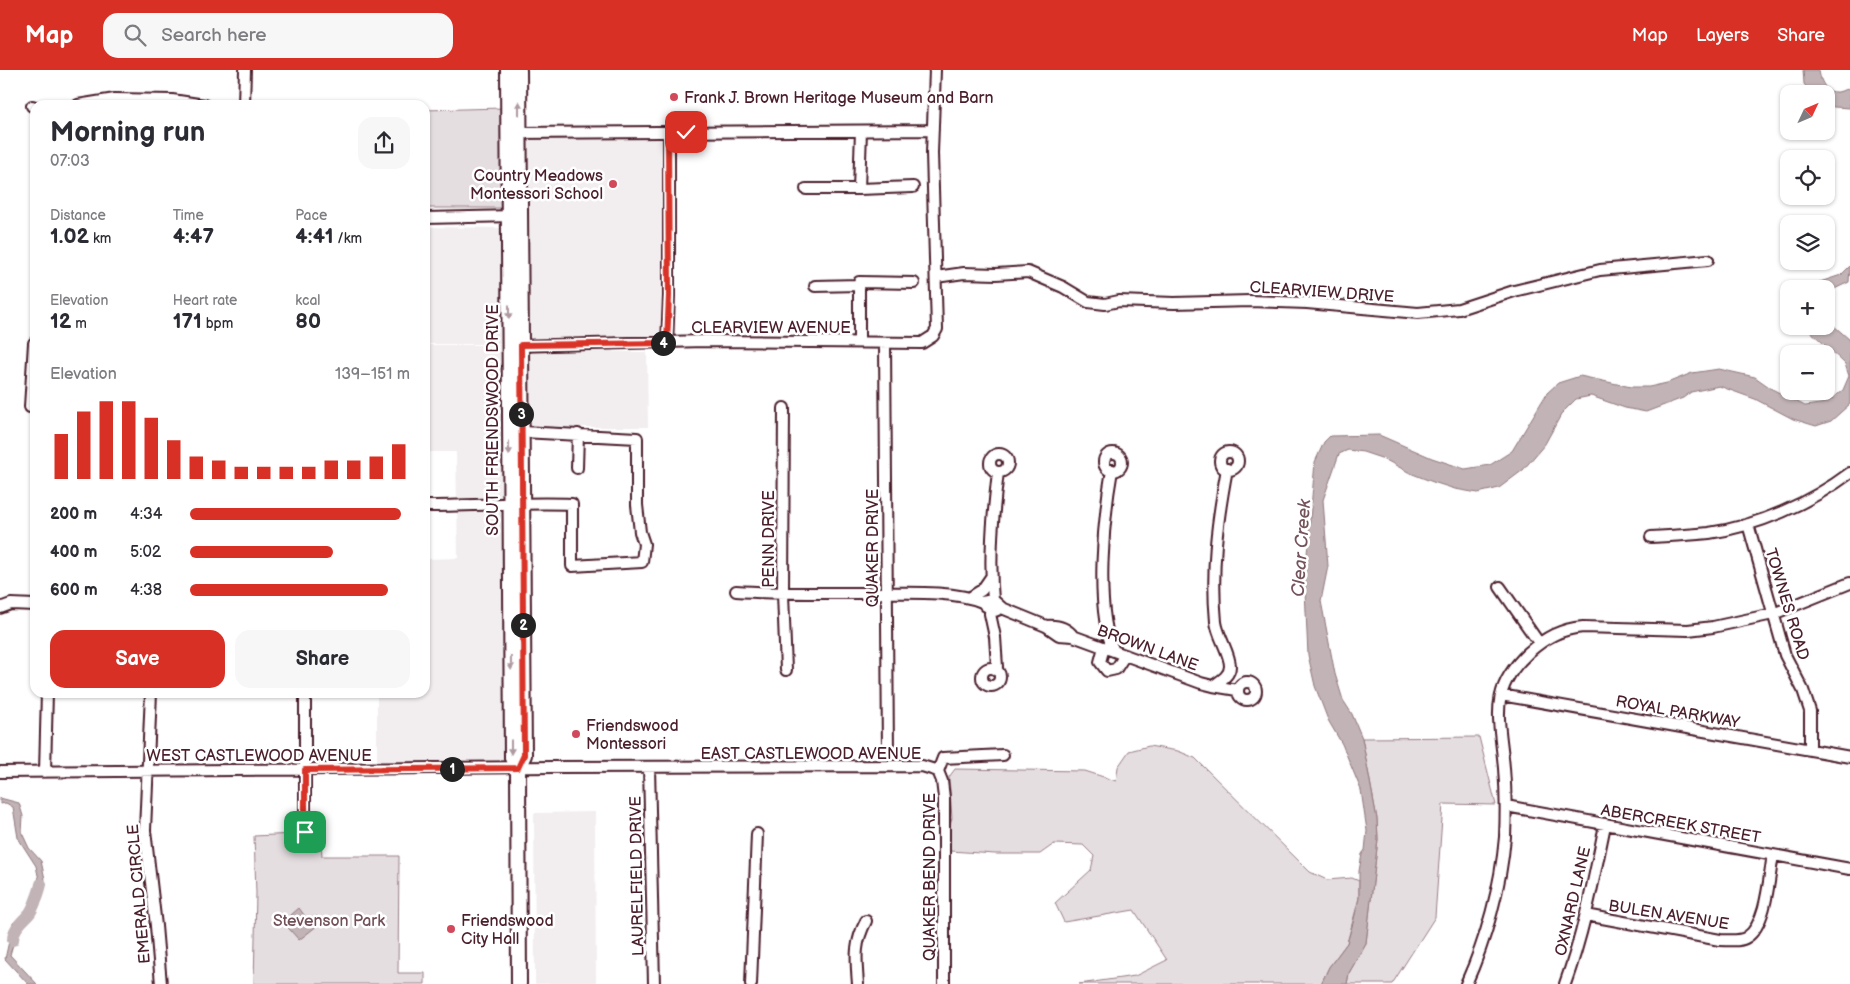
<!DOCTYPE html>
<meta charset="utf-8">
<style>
body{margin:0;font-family:"Balsamiq Sans",sans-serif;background:#f7f7f7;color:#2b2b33;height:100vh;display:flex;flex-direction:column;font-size:19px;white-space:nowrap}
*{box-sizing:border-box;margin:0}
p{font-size:16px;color:#7c7c81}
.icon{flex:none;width:28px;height:28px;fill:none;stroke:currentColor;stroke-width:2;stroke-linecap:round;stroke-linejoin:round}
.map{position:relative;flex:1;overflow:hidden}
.drawer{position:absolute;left:30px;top:30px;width:400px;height:598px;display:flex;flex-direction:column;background:#fff;border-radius:15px;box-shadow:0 1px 4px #0004}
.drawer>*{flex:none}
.needle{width:32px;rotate:46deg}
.controls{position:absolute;left:1780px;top:15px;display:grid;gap:10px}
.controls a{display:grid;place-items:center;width:55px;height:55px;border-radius:10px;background:#fff;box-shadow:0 1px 4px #0004;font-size:25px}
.pin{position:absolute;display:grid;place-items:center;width:42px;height:42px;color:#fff;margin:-21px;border-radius:10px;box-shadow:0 2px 8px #0006}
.km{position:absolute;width:25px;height:25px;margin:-12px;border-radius:50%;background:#222;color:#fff;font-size:14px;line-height:25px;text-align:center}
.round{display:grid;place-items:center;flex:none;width:52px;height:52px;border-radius:15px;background:#f7f7f7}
.head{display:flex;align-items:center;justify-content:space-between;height:85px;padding:0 20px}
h1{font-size:28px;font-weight:700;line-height:38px}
.stats{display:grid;grid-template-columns:repeat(3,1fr);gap:8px;height:85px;padding:5px 20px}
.stats div{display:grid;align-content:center}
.stats b{font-size:21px;font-weight:700}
.stats small{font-size:14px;font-weight:400}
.stats p{font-size:14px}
.chart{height:140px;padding:10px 20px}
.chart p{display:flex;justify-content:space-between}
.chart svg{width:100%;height:90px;margin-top:5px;stroke:#d93025;stroke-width:6}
.primary-button{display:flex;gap:10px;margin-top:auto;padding:10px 20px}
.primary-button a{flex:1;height:58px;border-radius:15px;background:#d93025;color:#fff;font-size:20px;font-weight:700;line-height:58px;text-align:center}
.primary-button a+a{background:#f7f7f7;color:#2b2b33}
ul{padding:0 20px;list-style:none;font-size:16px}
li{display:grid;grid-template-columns:80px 60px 1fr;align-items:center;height:38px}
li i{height:12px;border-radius:6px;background:#d93025}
header{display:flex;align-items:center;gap:30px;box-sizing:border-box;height:70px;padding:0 25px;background:#d93025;color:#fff}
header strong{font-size:24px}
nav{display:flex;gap:28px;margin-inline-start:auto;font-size:18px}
.search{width:350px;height:45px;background:#f7f7f7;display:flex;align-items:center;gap:12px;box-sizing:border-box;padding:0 18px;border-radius:15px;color:#7c7c81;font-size:19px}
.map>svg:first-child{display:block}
.built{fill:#f2eeef}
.green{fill:#e5dee0;stroke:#987e86}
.water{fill:#c1b3b6;stroke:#91787e}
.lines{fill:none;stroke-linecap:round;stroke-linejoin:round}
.river{stroke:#c1b3b6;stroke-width:12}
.minor-casing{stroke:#4a1f2b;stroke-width:14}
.major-casing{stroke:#4a1f2b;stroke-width:18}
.minor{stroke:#fff;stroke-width:10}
.major{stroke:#fff;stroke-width:14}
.oneway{fill:#ae9aa0}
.route-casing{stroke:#fff;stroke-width:10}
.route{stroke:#d93025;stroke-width:6}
.poi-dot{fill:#d1495b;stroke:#fff;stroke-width:2}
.labels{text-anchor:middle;stroke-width:5;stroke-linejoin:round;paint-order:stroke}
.poi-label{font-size:16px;fill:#4a1f2b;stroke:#fff;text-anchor:start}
.street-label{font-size:16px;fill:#4a1f2b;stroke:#fff}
.park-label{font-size:16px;fill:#714f58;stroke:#fff}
.water-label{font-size:18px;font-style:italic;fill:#74535c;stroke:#fff}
</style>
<header>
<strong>Map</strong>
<div class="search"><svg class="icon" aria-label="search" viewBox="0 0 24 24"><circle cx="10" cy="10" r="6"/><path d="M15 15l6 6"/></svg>Search here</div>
<nav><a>Map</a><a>Layers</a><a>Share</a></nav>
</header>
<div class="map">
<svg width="1850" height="914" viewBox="0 0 1850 914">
<rect width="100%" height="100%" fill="#fff"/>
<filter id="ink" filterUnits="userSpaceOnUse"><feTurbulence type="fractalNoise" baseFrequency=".02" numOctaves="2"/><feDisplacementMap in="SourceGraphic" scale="10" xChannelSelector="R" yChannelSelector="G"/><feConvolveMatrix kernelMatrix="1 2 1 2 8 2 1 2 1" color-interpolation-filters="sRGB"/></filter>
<g filter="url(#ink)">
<path class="built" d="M676,66V269L612,270L613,282H647L648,357H526L524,67Z
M425,157L503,158L502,274H425Z
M427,275H502L505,327L508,690L503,693L377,695V623L425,622V489L458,488L456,382H429Z
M595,742L596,914H535L534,743Z"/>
<path class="green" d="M503,38L505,138H425V40Z
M1479,667L1496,735L1443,734L1435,847L1392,914H1347L1349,903L1366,873L1378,769L1377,749L1362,668Z
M1149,676L1178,681L1195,688L1310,802L1327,810L1352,808L1359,811V828L1347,873L1329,897L1321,914H1079L1135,906L1167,890L1134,840L1064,852L1055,833L1091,800L1094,786L1083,775L1054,774L1040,784H995L950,781L949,760L952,748L949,707L955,699L1085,701L1116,711L1118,697L1129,681Z
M294,764V772L321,773L322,786H399L398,903H425V914H254L256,823L254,766Z"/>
<path class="water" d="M1803,0H1819C1820,10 1825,23 1838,22C1842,21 1846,19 1850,19V38L1834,37L1826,34V24H1812L1804,14Z
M1850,196L1849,212L1826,223V219H1808L1811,215L1841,205Z
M1826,253L1833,255L1850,270V334L1831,351L1816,356L1793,349L1755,329L1719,316L1691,322L1683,328L1646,342L1625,338L1591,326L1576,329L1562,343L1545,374L1523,400L1499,418L1478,423L1455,419L1433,412L1410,403L1384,389L1363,382L1348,380L1339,384L1323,430L1328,496L1321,531L1335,604L1343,630L1352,644L1362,668L1377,749L1378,769L1366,873L1349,903L1347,914H1321L1329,897L1347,873L1353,853L1359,828V801L1362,784L1365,780L1367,761L1361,720L1342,674L1328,650L1315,616L1308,585L1304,499L1307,484L1315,392L1324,372L1330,366L1379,365L1432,388L1465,399L1490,395L1512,381L1547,323L1558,313L1580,306L1631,317H1649L1667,313L1692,303L1719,299L1755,307L1772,319L1805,336L1827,333L1843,320L1849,306L1845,294L1805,256H1826Z
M0,728L19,733L23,746L22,763L29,778L41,791L45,809L33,846L19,853L10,885L37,914H28L5,889L13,853L24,844L35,830V824L39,810L36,796L18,768L13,737L6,733L0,734Z
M299,838L307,849L317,846L322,852L299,870L283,852Z"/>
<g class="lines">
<path class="river" d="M13,870C13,858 22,852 29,844C33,840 40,820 41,814"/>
<g class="minor-casing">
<path id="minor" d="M78,35L115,29L172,30L205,35
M244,35L245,0
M32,36L35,37
M514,63L933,60
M806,119H859L913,117
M859,119L861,61
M425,148L514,146
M936,207L964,203L996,204L1028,202L1063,217L1088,232L1105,234L1119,231L1174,233L1250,231L1307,233L1418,243L1459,239L1514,221L1600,200L1708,190
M815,216L859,215
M859,272V212L914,213
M35,273H34L30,337H35
M667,273L669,226V62
M885,273L888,683
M515,276L704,271L922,273L933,266L937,259L932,83L935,0
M784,338L783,524L786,600
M1220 391a9 9 0 1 1 18 0a9 9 0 1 1-18 0Z
M1104 392a9 9 0 1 1 18 0a9 9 0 1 1-18 0Z
M990 393a9 9 0 1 1 18 0a9 9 0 1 1-18 0Z
M577,398L578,364
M1112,400C1104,445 1094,541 1114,581
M425,436C474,436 523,432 572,434V496L642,492L644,474L640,462L637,435V368L522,362
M1748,454L1785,585L1803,620L1810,641V680
M1651,467C1670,466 1689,465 1709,463C1758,456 1810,433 1850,403
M1500,517L1539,573
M736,521C781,524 827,523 873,523C904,523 954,520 982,532
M971,527L982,520L991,507
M993,530C989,487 993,445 998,402
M0,538L11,534L35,535
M1002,538L995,541L986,536L982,532L993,530L1002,538L1046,556L1059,565L1073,566L1201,613L1213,616C1220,611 1230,606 1230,596C1230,583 1218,567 1216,552C1211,499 1217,452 1227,399
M990,539V544L995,567L997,597L996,600
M1046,556C1057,555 1066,557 1073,566
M1104,577L1100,592L1107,601L1116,599L1125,585
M982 607a9 9 0 1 1 18 0a9 9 0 1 1-18 0Z
M1238 621a9 9 0 1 1 18 0a9 9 0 1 1-18 0Z
M1213,616L1237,620
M305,622V762
M151,623L145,760L156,856L161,914
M1501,625L1850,687
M649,697L654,914
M938,701L942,711L944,728V914
M938,701L943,688L1003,685
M0,702L553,697L922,696L938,701
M45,702L47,622
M1506,736L1850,799
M1586,845L1720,870C1729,870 1740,872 1747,867C1767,854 1769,806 1773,785
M751,914L757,764
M858,914C856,888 854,874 866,851
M1466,914C1486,870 1501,816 1505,767C1506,744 1506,721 1504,698C1500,649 1487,621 1529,582C1546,567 1561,559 1583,557L1688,560L1713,557L1773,544L1850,513
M1565,914C1584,862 1594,808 1605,755"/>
</g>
<g class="major-casing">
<path id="major" d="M508,0L512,688L518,698
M519,0L524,685L518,698L519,914"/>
</g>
<use href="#minor" class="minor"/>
<use href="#major" class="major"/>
</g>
<defs><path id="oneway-solid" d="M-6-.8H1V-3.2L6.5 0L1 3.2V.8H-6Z" transform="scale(1.25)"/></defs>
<g class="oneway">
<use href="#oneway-solid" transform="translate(519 38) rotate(-90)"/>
<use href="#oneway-solid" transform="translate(509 242) rotate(90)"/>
<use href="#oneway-solid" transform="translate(509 378) rotate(90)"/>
<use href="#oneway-solid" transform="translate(511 593) rotate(89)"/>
<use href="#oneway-solid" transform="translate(511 677) rotate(90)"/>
</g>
</g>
<g class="lines" filter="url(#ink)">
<g class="route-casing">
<path id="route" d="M305,762V700L518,698L524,685L521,275L667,273L669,226L668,62H686"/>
</g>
<use href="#route" class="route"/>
</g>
<g class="poi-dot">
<circle cx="674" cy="27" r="5"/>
<circle cx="613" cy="114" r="5"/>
<circle cx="576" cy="664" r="5"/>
<circle cx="451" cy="859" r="5"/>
</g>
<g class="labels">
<g class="poi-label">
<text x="684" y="33">Frank J. Brown Heritage Museum and Barn</text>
<text x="603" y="111" text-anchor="end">Country Meadows<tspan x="603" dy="18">Montessori School</tspan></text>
<text x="586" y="661">Friendswood<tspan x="586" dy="18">Montessori</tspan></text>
<text x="461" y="856">Friendswood<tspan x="461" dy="18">City Hall</tspan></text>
</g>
<g class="street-label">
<text transform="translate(1322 221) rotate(4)" y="6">CLEARVIEW DRIVE</text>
<text x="771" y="263">CLEARVIEW AVENUE</text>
<text transform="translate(492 350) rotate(-90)" y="6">SOUTH FRIENDSWOOD DRIVE</text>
<text transform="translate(768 469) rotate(-90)" y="6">PENN DRIVE</text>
<text transform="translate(872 478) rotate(-90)" y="6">QUAKER DRIVE</text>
<text transform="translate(1788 534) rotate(73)" y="6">TOWNES ROAD</text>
<text transform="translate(1148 577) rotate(20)" y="6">BROWN LANE</text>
<text transform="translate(1678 641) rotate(10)" y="6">ROYAL PARKWAY</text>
<text x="811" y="689">EAST CASTLEWOOD AVENUE</text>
<text x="259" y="691">WEST CASTLEWOOD AVENUE</text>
<text transform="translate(1681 753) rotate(10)" y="6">ABERCREEK STREET</text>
<text transform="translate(636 806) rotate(-91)" y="6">LAURELFIELD DRIVE</text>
<text transform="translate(929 807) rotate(-90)" y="6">QUAKER BEND DRIVE</text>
<text transform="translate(138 824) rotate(-95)" y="6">EMERALD CIRCLE</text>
<text transform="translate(1572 831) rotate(-77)" y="6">OXNARD LANE</text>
<text transform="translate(1669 844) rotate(9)" y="6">BULEN AVENUE</text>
</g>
<g class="park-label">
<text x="329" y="856">Stevenson Park</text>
</g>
<g class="water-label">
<text transform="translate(1301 478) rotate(-86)" y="6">Clear Creek</text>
</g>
</g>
</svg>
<div class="controls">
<a><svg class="needle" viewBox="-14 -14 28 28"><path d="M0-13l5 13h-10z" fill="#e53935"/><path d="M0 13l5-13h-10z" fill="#7c7c81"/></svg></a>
<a><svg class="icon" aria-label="locate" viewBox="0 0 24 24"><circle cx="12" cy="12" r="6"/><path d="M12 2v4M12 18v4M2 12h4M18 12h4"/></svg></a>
<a><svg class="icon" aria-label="layers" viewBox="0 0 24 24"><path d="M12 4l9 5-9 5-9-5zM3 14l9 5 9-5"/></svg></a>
<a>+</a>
<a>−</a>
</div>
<div class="pin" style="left:305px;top:762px;background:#1e9e55"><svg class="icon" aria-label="arrive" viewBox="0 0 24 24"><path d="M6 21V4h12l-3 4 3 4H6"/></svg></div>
<div class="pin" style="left:686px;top:62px;background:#d93025"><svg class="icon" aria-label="check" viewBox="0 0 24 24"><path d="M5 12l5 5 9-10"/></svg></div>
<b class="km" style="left:452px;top:699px">1</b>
<b class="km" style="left:523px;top:555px">2</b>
<b class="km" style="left:521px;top:344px">3</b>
<b class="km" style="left:663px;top:273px">4</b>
<section class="drawer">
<div class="head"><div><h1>Morning run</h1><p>07:03</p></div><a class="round"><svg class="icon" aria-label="share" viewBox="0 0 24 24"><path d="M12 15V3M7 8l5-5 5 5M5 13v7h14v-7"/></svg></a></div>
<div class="stats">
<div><p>Distance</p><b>1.02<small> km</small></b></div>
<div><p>Time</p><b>4:47</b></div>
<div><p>Pace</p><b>4:41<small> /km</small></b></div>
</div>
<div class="stats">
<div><p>Elevation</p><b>12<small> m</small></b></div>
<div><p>Heart rate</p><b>171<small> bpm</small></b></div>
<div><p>kcal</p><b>80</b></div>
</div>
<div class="chart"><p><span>Elevation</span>139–151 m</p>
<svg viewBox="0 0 160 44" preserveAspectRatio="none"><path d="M5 44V22M15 44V11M25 44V6M35 44V6M45 44V14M55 44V25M65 44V33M75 44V35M85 44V38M95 44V38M105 44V38M115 44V38M125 44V35M135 44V35M145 44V33M155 44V27"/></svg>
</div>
<ul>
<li><b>200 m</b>4:34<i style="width:96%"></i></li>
<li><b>400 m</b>5:02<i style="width:65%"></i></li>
<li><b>600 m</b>4:38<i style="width:90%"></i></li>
</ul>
<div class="primary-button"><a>Save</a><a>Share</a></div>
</section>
</div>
